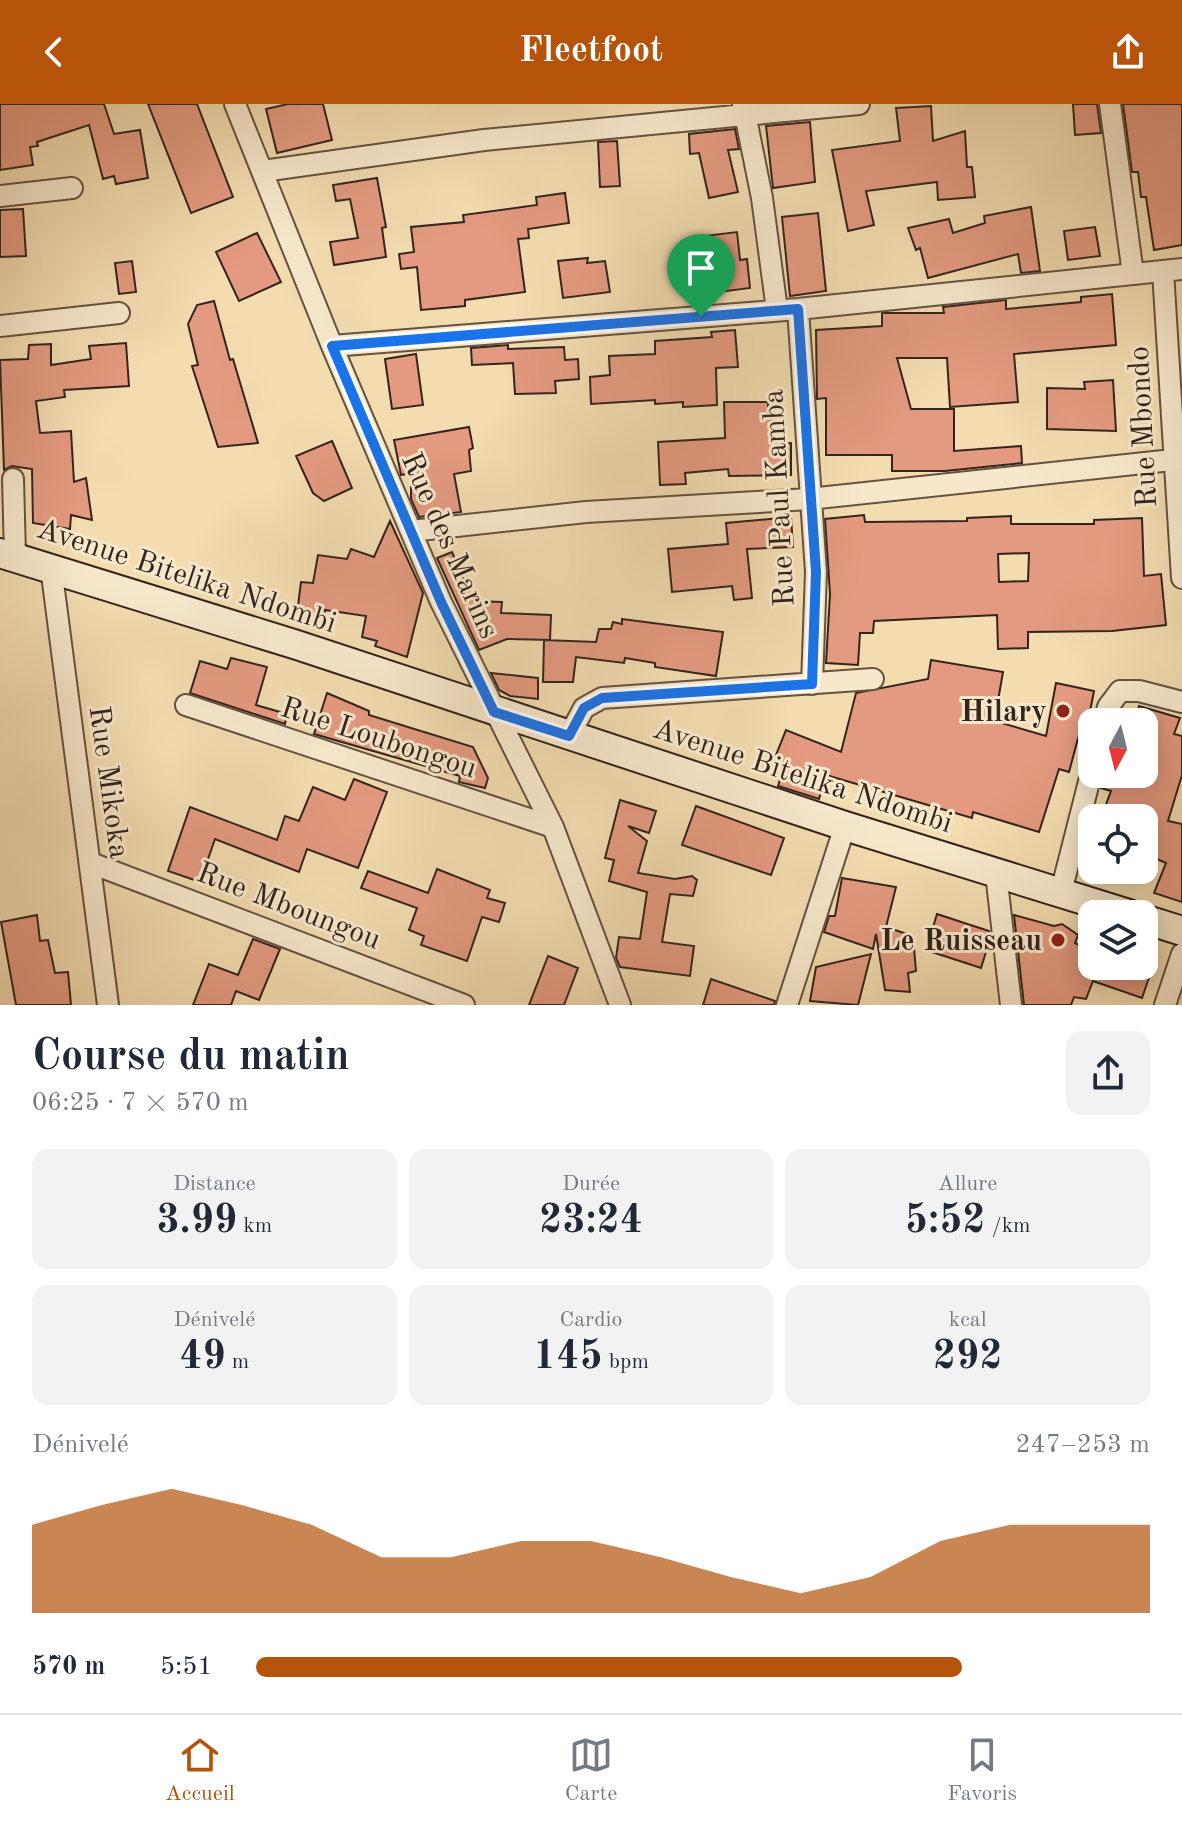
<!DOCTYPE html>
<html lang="fr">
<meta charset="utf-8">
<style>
body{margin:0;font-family:"Old Standard TT",serif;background:#f2f2f3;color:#1f2937;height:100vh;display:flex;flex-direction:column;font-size:30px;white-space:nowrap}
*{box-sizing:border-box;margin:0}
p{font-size:26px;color:#747a83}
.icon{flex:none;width:44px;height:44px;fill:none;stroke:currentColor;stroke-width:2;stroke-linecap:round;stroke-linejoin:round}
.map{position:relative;height:901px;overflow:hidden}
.drawer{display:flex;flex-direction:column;background:#fff;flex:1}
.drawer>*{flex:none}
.needle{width:52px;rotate:187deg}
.fabs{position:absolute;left:1078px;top:604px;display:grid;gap:16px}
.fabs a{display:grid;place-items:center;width:80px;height:80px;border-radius:16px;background:#fff;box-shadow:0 4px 20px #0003;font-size:40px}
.pin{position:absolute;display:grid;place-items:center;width:68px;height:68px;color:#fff;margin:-82px -34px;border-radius:50% 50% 50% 0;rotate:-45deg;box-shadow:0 0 8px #0007}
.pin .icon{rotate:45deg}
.round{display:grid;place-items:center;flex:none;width:84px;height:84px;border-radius:16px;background:#f2f2f3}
.summary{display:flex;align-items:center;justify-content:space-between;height:136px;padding:0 32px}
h1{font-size:44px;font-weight:700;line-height:60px}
.figures{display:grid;grid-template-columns:repeat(3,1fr);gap:12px;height:136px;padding:8px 32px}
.figures div{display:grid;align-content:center;border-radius:16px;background:#f2f2f3;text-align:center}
.figures b{font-size:40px;font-weight:700}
.figures small{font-size:22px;font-weight:400}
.figures p{font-size:22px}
.chart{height:224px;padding:16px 32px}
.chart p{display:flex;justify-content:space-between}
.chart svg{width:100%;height:144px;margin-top:8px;fill:#b45309;opacity:.7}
ul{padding:0 32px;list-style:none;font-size:26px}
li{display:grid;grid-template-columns:128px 96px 1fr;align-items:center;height:60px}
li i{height:20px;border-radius:10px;background:#b45309}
header{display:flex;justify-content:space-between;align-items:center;height:104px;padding:0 32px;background:#b45309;color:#fff;font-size:36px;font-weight:700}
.dock{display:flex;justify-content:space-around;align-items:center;height:112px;border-top:2px solid #e0e1e3;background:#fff;font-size:22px;color:#747a83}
.dock a{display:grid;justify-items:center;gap:4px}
.dock .current{color:#b45309}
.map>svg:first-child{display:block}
.building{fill:#e39a80;stroke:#34241b;stroke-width:2;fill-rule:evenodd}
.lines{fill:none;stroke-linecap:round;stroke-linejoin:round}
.street-casing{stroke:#645240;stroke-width:24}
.secondary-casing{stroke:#34241b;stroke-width:32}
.street{stroke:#f7e8cc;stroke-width:20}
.secondary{stroke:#f7e8cc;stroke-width:28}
.route-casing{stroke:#fff;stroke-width:16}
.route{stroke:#1a73e8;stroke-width:10}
.poi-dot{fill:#8f2418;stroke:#f7e8cc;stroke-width:3}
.labels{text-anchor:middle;stroke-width:6;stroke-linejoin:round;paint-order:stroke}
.street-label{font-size:30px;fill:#34241b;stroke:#f7e8cc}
.poi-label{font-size:30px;font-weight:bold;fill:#34241b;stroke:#f7e8cc;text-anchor:end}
</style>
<header><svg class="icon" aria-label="back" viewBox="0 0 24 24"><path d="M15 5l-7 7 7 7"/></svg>Fleetfoot<svg class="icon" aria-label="share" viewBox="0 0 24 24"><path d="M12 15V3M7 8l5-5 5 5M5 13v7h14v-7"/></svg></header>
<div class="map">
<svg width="1182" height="901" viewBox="0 0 1182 901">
<rect width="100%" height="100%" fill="#f2dcb0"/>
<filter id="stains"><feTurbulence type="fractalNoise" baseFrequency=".0025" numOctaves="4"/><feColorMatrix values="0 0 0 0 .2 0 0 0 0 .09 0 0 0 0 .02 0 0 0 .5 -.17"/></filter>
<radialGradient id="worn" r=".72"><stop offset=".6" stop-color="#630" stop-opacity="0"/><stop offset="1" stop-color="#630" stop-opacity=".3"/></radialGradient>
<path class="building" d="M0,0H104L114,30L140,26L148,74L116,80L114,72L103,75L89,21L37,38L38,42L30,43L33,61L0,66Z
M148,0H197L233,93L191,109Z
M288,0H323L332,36L277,49L266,5Z
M1073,0H1097L1101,29L1075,31Z
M1123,0H1182V141L1154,146L1146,93H1141L1138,68H1132Z
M931,2L933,37L965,27L967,63H972L975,93L938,96L937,78L866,87L874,121L848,127L832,46L900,37L896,4Z
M810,18L815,78L773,84L766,22Z
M735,25L739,45L728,46L738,88L709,94L699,49L690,50L689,30Z
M617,37L620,82L600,83L598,38Z
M377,74L386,123L382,124L386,153L334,161L330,138L358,134L350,95L336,97L333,81Z
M565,89L569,119L528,125L529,134L518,135L525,188L465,196V202L421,206L417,163L401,165L399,150L414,148L411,123L464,118L463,111L537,101L536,93Z
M1031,103L1040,167L1021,169L1018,150L928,174L920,144L916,146L908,124L949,115L953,129L985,119L984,112Z
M23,105L26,152L0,153V106Z
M818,109L826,187L790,192L782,113Z
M1095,123L1100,152L1068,156L1064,127Z
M737,128L740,156L747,155L750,184L704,190L696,133Z
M257,129L281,178L239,197L216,148Z
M588,154L587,159L605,157L610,188L563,194L558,157Z
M132,157L136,188L119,190L115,159Z
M1112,190L1116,241L1014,250L1018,298L950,303L947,254H897L911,305H954V347L1021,342L1022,359L945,367H892V351H826V294L817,295L816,226L882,222V209H944L943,203L1006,196V205L1081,198V193Z
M214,197L230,256L233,255L258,339L218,343L192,262L198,261L188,220L197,201Z
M735,226L738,263L716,264L717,301L683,303V298L655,300V296L591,300L590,273L610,271L609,252L655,250V237L712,233L711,228Z
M126,239L129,282L64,286L65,293L36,297L40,329L71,327L74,378L86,374L92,416L71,411L70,425L33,419L32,365L12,362L4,366L0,256L28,255L29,241L51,240V261L91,255L89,242Z
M508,241V245L564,243L565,256L578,255L579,275L555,277L556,289L515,290L513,259L472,261L471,244Z
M416,250L423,301L392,305L385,255Z
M1113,276L1116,327L1047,325V284L1085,285L1084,278Z
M724,298H768V315L781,318L782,340L791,339V371L729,372L728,365L685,369L686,380L660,381L658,338L725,334Z
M469,323L473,344L469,346L471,367L454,370L461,408L419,413L411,395V369L401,371L394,336Z
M332,337L352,384L324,397L313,389L296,352Z
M864,411L865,418L967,417V414L1011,412V420H1094V416L1142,414L1144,472L1161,470L1166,521L1112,527L1028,528V544L998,545L997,511L874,517L873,529H860L858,561L826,559L830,490L825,415ZM1029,449L1028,477L999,478L998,450Z
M791,413L793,443L747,445L752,494L734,496L732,482L672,488L668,445L728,440L726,419Z
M390,417L423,489L407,553L375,542L377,537L362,533L366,512L325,506L324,514L297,510L301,478L313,479L318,451L347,455L351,445L374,453Z
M452,448L473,497L502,498L501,509L551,511L550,536L507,535L479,546L437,454Z
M622,515L723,528L716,572L655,563V559L625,554L624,559L576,553L573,578H543L544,536L596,538L599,525H611L613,518L622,520Z
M231,554L267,563L256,601L287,610L285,620L190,589L200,557L227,565Z
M931,556L1003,568L995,614L998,618L1046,632L1056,579L1094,587L1086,628L1080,627L1069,668L1059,665L1039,728L973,708L972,714L826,671L819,695L778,682L783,665L772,661L786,626L841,648L856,589L928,575Z
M491,569L538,574V595L510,592L499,586Z
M327,589L369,607V611L473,643L488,674L485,684L459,678L460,672L314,630Z
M1139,602L1180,614L1174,630L1182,632V671L1168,717L1182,720V798L1154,789L1166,759L1144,749V714H1101L1111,687L1101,684L1104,670H1144V618H1135Z
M354,675L387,688L358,764L307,745L299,768L215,735L200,778L168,767L190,703L277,736L285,712L299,717L313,683L345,696Z
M620,696L656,707L649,729L628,722L647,737L638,769L675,775L692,772L697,776L693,792L670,790L662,838L694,842L690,872L620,863L616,854L619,833L640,835L647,788L609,777L614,756L605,754Z
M696,702L784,734L771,771L682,741Z
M437,765L490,786L487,794L505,799L499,818L482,813L467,857L421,841L424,832L409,826L417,804L361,784L368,767L428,789Z
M842,774L896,783L886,823L913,832L916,867L908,869L910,888L885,886L876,830L873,845L824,828L829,812H835Z
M937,810L989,827L990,835L981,864L926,846Z
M37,811L40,837L48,836L55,869L68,868L71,901H16L1,818Z
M1014,811L1054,822L1062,820L1078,831L1075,839L1092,848V862H1153L1142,894L1093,877L1086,895L1074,893L1071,901H1024Z
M253,835L280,845L259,896L236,887L231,901H193L209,860L238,871Z
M871,850L858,901L810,897L816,863Z
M548,852L578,864L564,901H529Z
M711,875L775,897L774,901H703Z"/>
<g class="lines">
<g class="street-casing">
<path id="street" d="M235,0L332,242L441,498L553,723L620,901
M743,0L762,94L777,206
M1110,0L1133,170
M263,67L484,36L859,0
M0,92L72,84
M1163,167L1182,474
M798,205L816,468L812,580
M0,222L119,209
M332,242L798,205L1182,165
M13,375L15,452
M411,427L586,408L809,395L1182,355
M51,463L108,901
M186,601L553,723
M1104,618L1108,603L1120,587H1139L1182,598
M569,632L584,604L602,594L873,575
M91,759L464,901
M996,769L1011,901
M1061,788L1092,666
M787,901L845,722
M1165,901L1182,850"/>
</g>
<g class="secondary-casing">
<path id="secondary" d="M0,449L297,541L845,722L1129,810
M1144,815L1182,827"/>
</g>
<use href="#street" class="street"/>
<use href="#secondary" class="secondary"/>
</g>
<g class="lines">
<g class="route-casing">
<path id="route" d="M798,205L816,468L812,580L602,594L584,604L569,632L494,608L441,498L332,242Z"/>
</g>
<use href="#route" class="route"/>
</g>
<g class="poi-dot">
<circle cx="1063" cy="607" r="8"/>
<circle cx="1058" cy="836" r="8"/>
</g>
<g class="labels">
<g class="street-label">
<text transform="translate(1142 323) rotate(-93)" y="10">Rue Mbondo</text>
<text transform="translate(778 394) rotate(-93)" y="10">Rue Paul Kamba</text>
<text transform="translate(451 441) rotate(66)" y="10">Rue des Marins</text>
<text transform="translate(187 471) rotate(18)" y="10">Avenue Bitelika Ndombi</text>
<text transform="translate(379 633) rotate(18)" y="10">Rue Loubongou</text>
<text transform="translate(803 671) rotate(18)" y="10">Avenue Bitelika Ndombi</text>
<text transform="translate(110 678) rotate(82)" y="10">Rue Mikoka</text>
<text transform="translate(289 801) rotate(21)" y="10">Rue Mboungou</text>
</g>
<g class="poi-label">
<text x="1047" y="617">Hilary</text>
<text x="1042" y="846">Le Ruisseau</text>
</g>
</g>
<rect width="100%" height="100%" filter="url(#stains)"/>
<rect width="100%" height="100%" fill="url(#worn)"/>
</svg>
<div class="fabs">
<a><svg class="needle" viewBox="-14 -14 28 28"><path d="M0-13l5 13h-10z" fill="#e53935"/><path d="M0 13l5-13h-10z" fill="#747a83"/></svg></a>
<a><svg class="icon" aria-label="locate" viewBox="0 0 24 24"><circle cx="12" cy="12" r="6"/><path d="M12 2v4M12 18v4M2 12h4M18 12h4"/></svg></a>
<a><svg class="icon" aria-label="layers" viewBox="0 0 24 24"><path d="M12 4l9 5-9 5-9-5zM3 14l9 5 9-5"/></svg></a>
</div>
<div class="pin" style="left:701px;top:212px;background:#1e9e55"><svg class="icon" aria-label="arrive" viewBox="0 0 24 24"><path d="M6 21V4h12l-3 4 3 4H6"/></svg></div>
</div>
<section class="drawer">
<div class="summary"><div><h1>Course du matin</h1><p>06:25 · 7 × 570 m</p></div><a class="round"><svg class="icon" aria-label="share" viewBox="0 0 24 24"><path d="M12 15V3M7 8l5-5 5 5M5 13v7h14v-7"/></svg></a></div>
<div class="figures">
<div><p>Distance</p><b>3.99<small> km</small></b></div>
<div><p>Durée</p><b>23:24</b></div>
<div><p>Allure</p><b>5:52<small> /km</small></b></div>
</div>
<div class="figures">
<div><p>Dénivelé</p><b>49<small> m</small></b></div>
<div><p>Cardio</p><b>145<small> bpm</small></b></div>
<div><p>kcal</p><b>292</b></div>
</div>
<div class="chart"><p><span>Dénivelé</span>247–253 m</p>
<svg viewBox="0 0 160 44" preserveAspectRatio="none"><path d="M0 44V17L10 11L20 6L30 11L40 17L50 27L60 27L70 22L80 22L90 27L100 33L110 38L120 33L130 22L140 17L150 17L160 17V44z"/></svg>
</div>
<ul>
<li><b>570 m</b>5:51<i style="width:79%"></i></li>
</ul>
</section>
<nav class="dock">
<a class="current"><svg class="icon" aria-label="home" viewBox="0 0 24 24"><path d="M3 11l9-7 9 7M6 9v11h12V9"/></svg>Accueil</a>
<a><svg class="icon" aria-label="map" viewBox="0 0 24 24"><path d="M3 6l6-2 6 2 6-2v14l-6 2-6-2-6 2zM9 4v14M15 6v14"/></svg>Carte</a>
<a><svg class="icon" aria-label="saved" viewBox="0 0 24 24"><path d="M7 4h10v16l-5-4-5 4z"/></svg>Favoris</a>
</nav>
